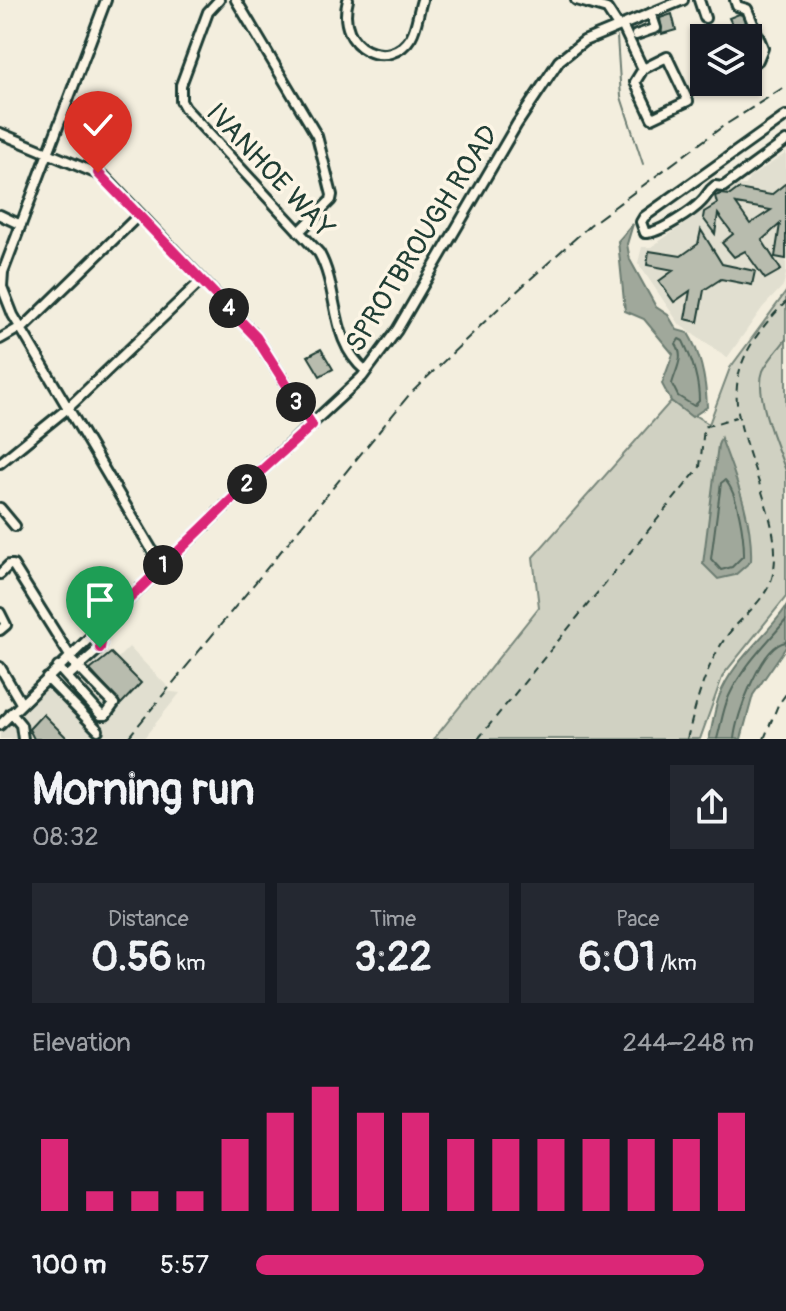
<!DOCTYPE html>
<meta charset="utf-8">
<style>
body{margin:0;font-family:Pangolin,sans-serif;background:#242831;color:#f1f3f6;height:100vh;display:flex;flex-direction:column;font-size:30px;white-space:nowrap}
*{box-sizing:border-box;margin:0}
p{font-size:26px;color:#9ea1a6}
.icon{flex:none;width:44px;height:44px;fill:none;stroke:currentColor;stroke-width:2;stroke-linecap:round;stroke-linejoin:round}
.map{position:relative;height:739px;overflow:hidden}
.sheet{display:flex;flex-direction:column;background:#171b24;flex:1}
.sheet>*{flex:none}
.fabs{position:absolute;left:690px;top:24px;display:grid;gap:16px}
.fabs a{display:grid;place-items:center;width:72px;height:72px;border-radius:0px;background:#171b24;box-shadow:0 2px 6px #0004;font-size:40px}
.pin{position:absolute;display:grid;place-items:center;width:68px;height:68px;color:#fff;margin:-82px -34px;border-radius:50% 50% 50% 0;rotate:-45deg;box-shadow:0 0 8px #0007}
.pin .icon{rotate:45deg}
.km{position:absolute;width:40px;height:40px;margin:-20px;border-radius:50%;background:#222;color:#fff;font-size:22px;line-height:40px;text-align:center}
.round{display:grid;place-items:center;flex:none;width:84px;height:84px;border-radius:0px;background:#242831}
.headline{display:flex;align-items:center;justify-content:space-between;height:136px;padding:0 32px}
h1{font-size:44px;font-weight:800;line-height:60px}
.stats{display:grid;grid-template-columns:repeat(3,1fr);gap:12px;height:136px;padding:8px 32px}
.stats div{display:grid;align-content:center;border-radius:0px;background:#242831;text-align:center}
.stats b{font-size:40px;font-weight:800}
.stats small{font-size:22px;font-weight:400}
.stats p{font-size:22px}
.chart{height:224px;padding:16px 32px}
.chart p{display:flex;justify-content:space-between}
.chart svg{width:100%;height:144px;margin-top:8px;stroke:#db2777;stroke-width:6}
ul{padding:0 32px;list-style:none;font-size:26px}
li{display:grid;grid-template-columns:128px 96px 1fr;align-items:center;height:60px}
li i{height:20px;border-radius:10px;background:#db2777}
.map>svg:first-child{display:block}
.built{fill:#e1dfd0}
.green{fill:#d0d1c2;stroke:#78877b;stroke-width:2}
.water{fill:#a0a89b;stroke:#6c7d72;stroke-width:2}
.lines{fill:none;stroke-linecap:round;stroke-linejoin:round}
.shore{stroke:#53685d;stroke-width:2}
.stream{stroke:#6c7d72;stroke-width:2}
.building{fill:#b8bcae;stroke:#1f3d34;stroke-width:2;fill-rule:evenodd}
.minor-casing{stroke:#1f3d34;stroke-width:14}
.path{stroke:#1f3d34;stroke-width:2;stroke-dasharray:8 6;stroke-linecap:butt}
.minor{stroke:#fcf5e5;stroke-width:8}
.rail{stroke:#1f3d34;stroke-width:2;stroke-dasharray:12 6;stroke-linecap:butt}
.route-casing{stroke:#fff;stroke-width:16}
.route{stroke:#db2777;stroke-width:10}
.labels{text-anchor:middle;stroke-width:7;stroke-linejoin:round;paint-order:stroke}
.street-label{font-size:28px;fill:#1f3d34;stroke:#fcf5e5}
</style>
<div class="map">
<svg width="786" height="739" viewBox="0 0 786 739">
<rect width="100%" height="100%" fill="#f3eede"/>
<filter id="ink" filterUnits="userSpaceOnUse"><feTurbulence type="fractalNoise" baseFrequency=".0125" numOctaves="2"/><feDisplacementMap in="SourceGraphic" scale="16" xChannelSelector="R" yChannelSelector="G"/><feConvolveMatrix kernelMatrix="1 2 1 2 8 2 1 2 1" color-interpolation-filters="sRGB"/></filter>
<g filter="url(#ink)">
<path class="built" d="M786,150V274L783,286L763,307L727,358L680,325L638,263L642,247H651L695,217L700,208L707,203L710,194L716,189L727,191L735,185H746L749,178L785,154Z
M94,638L117,659L129,647L168,687L165,691L180,693L143,739H0V731Z"/>
<path class="green" d="M786,292V597L723,675L700,739H434L539,607L533,557L671,401L709,424L730,368Z"/>
<path class="water" d="M633,224L627,244L630,260L656,307L668,315L677,330L688,333C702,356 706,381 707,407L692,417L671,401L662,384L673,354L644,319L625,311L618,241Z
M721,438C735,477 753,518 751,561L735,575L718,579L703,564L718,445Z
M786,607V647L753,695L741,739H709C713,725 714,710 719,697C732,661 766,637 786,607Z"/>
<g class="lines">
<path class="shore" d="M679,339L683,341C692,359 699,380 699,401L694,406L678,396L672,384C676,369 685,357 676,344Z
M725,480C738,493 744,536 744,555L732,567L721,570L711,559L721,483Z
M717,739C721,725 723,709 729,696C742,667 766,644 786,620
M734,739C736,716 761,645 786,642"/>
<path class="stream" d="M614,0V1
M617,37L621,97L643,164
M786,339C779,349 768,360 763,371C754,395 777,447 786,471"/>
</g>
<path class="building" d="M672,14L676,30L662,34L660,18Z
M739,14L742,15L748,30L737,35L729,18Z
M786,183V259L775,257L780,224L762,240L781,270L765,279L745,251L734,257L722,243L733,234L718,214L715,234L703,218L704,212L717,204L715,196L721,194L730,195L738,189L771,195ZM736,204L771,210L750,224Z
M701,230L722,264L755,271L752,285L721,279L704,290L698,322L685,319L690,291L674,302L659,281L674,270L647,265L649,251L681,256L698,244Z
M321,349L333,369L320,376L308,356Z
M111,653L141,683L121,704L90,670Z
M43,714L68,739H34L29,729Z"/>
<g class="lines">
<g class="minor-casing">
<path id="minor" d="M106,0L3,272L2,287L13,315L162,567
M219,0L208,12L181,85V101L185,108L319,253C340,291 329,341 366,371
M236,0L317,136L332,195L331,200L299,232
M348,0C335,50 390,72 411,37C417,27 418,12 422,0
M576,0L607,9L618,26
M699,0L705,18
M735,0L737,6L747,9L763,48L758,60L748,65
M622,25L643,69L667,57L688,101L652,118L635,82L643,69
M636,35L656,28L651,13
M786,116L644,217L641,222L645,233C658,234 693,211 702,201C708,195 708,191 715,186L723,187L786,141
M0,133L105,177L256,337L312,425
M0,215L21,225
M22,329L140,214
M0,339L21,327
M0,463L68,408L202,280
M0,508L15,526
M0,574L9,565H13L70,656
M0,613L6,625L0,630
M0,667L21,703
M58,667L101,715H106L114,704L69,658
M67,677L100,648L101,643L93,634
M47,678L98,730
M11,713L21,725L23,739
M0,725L262,470L362,377L397,330L517,124L559,61L584,41L683,0"/>
</g>
<path class="path" d="M478,739L700,467L704,427L736,417
M687,739C696,704 705,667 726,637C741,617 768,599 773,574C778,551 773,529 767,508C740,417 707,380 786,302
M764,739L778,705L786,694"/>
<use href="#minor" class="minor"/>
<path class="rail" d="M127,739L409,395L503,304L590,225L722,127L786,86"/>
</g>
</g>
<g class="lines" filter="url(#ink)">
<g class="route-casing">
<path id="route" d="M98,173L256,337L312,425L262,470L93,634L101,643L100,648"/>
</g>
<use href="#route" class="route"/>
</g>
<g class="labels">
<g class="street-label">
<text transform="translate(271 170) rotate(47)" y="10">IVANHOE WAY</text>
<text transform="translate(421 238) rotate(-58)" y="10">SPROTBROUGH ROAD</text>
</g>
</g>
</svg>
<div class="fabs">
<a><svg class="icon" aria-label="layers" viewBox="0 0 24 24"><path d="M12 4l9 5-9 5-9-5zM3 14l9 5 9-5"/></svg></a>
</div>
<div class="pin" style="left:100px;top:648px;background:#1e9e55"><svg class="icon" aria-label="arrive" viewBox="0 0 24 24"><path d="M6 21V4h12l-3 4 3 4H6"/></svg></div>
<div class="pin" style="left:98px;top:173px;background:#d93025"><svg class="icon" aria-label="check" viewBox="0 0 24 24"><path d="M5 12l5 5 9-10"/></svg></div>
<b class="km" style="left:163px;top:565px">1</b>
<b class="km" style="left:247px;top:484px">2</b>
<b class="km" style="left:296px;top:402px">3</b>
<b class="km" style="left:229px;top:308px">4</b>
</div>
<section class="sheet">
<div class="headline"><div><h1>Morning run</h1><p>08:32</p></div><a class="round"><svg class="icon" aria-label="share" viewBox="0 0 24 24"><path d="M12 15V3M7 8l5-5 5 5M5 13v7h14v-7"/></svg></a></div>
<div class="stats">
<div><p>Distance</p><b>0.56<small> km</small></b></div>
<div><p>Time</p><b>3:22</b></div>
<div><p>Pace</p><b>6:01<small> /km</small></b></div>
</div>
<div class="chart"><p><span>Elevation</span>244–248 m</p>
<svg viewBox="0 0 160 44" preserveAspectRatio="none"><path d="M5 44V22M15 44V38M25 44V38M35 44V38M45 44V22M55 44V14M65 44V6M75 44V14M85 44V14M95 44V22M105 44V22M115 44V22M125 44V22M135 44V22M145 44V22M155 44V14"/></svg>
</div>
<ul>
<li><b>100 m</b>5:57<i style="width:90%"></i></li>
</ul>
</section>
